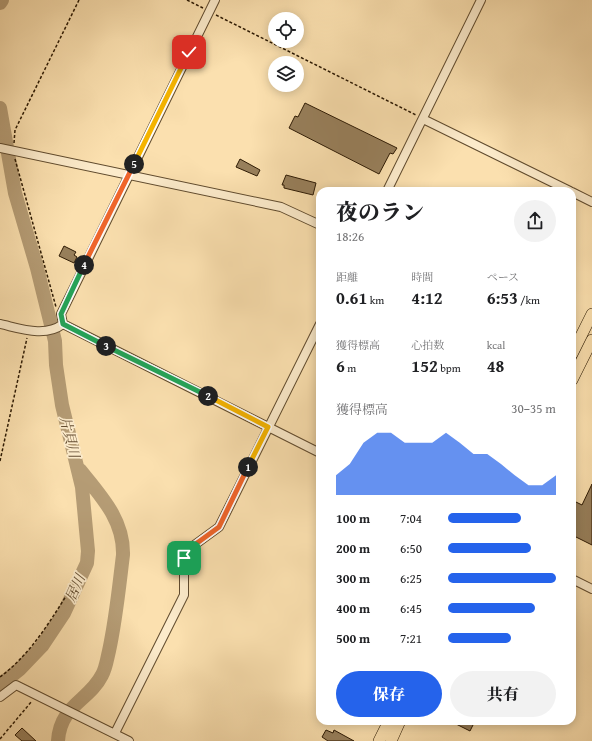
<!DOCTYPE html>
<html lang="ja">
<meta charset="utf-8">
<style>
body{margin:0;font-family:"Gentium Book Plus","Noto Serif JP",serif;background:#f2f2f2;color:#202124;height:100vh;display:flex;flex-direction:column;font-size:15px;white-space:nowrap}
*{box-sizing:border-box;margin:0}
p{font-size:13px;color:#757577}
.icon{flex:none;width:22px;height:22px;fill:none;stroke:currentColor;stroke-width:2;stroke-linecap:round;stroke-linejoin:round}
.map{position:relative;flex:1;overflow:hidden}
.panel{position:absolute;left:316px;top:187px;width:260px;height:538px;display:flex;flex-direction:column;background:#fff;border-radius:12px;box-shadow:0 2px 10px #0003}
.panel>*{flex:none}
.buttons{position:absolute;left:268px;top:12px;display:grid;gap:8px}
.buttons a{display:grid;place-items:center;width:36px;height:36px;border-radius:50%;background:#fff;box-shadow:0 2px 10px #0003;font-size:20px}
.pin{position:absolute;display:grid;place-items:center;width:34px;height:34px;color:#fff;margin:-17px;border-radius:8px;box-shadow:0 2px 6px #0006}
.km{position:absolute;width:20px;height:20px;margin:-10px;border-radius:50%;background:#222;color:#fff;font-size:11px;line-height:20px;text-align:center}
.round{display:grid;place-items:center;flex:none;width:42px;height:42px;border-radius:21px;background:#f2f2f2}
.summary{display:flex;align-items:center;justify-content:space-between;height:68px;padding:0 20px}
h1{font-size:22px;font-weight:800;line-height:30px}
.stats{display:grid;grid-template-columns:repeat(3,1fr);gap:6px;height:68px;padding:4px 20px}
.stats div{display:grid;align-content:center}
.stats b{font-size:17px;font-weight:800}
.stats small{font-size:11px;font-weight:400}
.stats p{font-size:11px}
.chart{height:112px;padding:8px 20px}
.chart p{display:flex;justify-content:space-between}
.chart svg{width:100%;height:72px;margin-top:4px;fill:#2563eb;opacity:.7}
.primary-button{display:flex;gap:8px;margin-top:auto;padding:8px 20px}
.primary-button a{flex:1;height:46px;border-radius:24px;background:#2563eb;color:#fff;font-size:16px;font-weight:800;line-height:46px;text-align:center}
.primary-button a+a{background:#f2f2f2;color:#202124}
ul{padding:0 20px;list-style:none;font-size:13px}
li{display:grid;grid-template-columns:64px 48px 1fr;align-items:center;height:30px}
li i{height:10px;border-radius:5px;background:#2563eb}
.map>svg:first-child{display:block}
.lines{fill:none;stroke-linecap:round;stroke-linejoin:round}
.river{stroke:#b59c75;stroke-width:14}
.building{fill:#98805c;stroke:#2c1903}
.minor-casing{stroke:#604b2e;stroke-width:10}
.highway-casing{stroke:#2c1903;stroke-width:12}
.path{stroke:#2c1903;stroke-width:1.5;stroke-dasharray:3 2;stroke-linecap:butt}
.minor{stroke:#fcebcb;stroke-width:8}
.highway{stroke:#fbe0af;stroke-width:11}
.split-1-casing{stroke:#fff;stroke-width:8}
.split-2-casing{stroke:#fff;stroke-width:8}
.split-3-casing{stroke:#fff;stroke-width:8}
.split-4-casing{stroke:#fff;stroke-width:8}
.split-5-casing{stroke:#fff;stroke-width:8}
.split-6-casing{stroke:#fff;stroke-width:8}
.split-1{stroke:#f0652b;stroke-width:5}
.split-2{stroke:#f5b400;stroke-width:5}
.split-3{stroke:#22a559;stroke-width:5}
.split-4{stroke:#22a559;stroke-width:5}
.split-5{stroke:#f0652b;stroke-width:5}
.split-6{stroke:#f5b400;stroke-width:5}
.labels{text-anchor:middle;stroke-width:3.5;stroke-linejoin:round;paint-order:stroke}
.water-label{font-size:14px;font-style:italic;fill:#634d31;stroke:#fcebcb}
</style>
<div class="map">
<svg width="592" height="741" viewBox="0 0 592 741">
<rect width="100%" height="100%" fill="#fbe0af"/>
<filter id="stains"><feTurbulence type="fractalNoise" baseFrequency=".005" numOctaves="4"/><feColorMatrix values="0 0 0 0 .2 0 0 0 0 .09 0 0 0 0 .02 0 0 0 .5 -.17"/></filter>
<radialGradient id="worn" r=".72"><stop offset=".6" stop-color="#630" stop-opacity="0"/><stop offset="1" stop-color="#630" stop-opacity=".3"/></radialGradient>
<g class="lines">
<path class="river" d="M0,3L2,0
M0,108L15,193L37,268L55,341L56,365L62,405L82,487L88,551L87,563L64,613L42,646L20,669L0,685
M58,741C60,705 89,701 102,675C106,668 107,659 109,651C116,619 119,587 123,555C124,520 101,496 80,470"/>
</g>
<path class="building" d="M305,103L397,148L393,154L390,153L379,174L289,128L295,116L298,117Z
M240,159L260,170L257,176L236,167Z
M286,175L316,183L313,195L284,188V185H282Z
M64,246L76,252L74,255L77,257L74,263L59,256Z
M592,484V545L572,535V500L582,505Z
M450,721H475L470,731Z
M22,728L36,741H22L15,735Z
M326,730L333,733L334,730L354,741H328L322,737Z"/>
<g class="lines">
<g class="minor-casing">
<path id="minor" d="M215,0L61,314L63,324L320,453
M423,119L570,191
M0,148L281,207L320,225
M387,191L481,0
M572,192L592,202
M0,324C19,328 45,338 63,324
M572,579L592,589
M0,697L16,685L129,741
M115,733L184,595V558L193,546L219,527L320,324"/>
</g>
<g class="highway-casing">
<path id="highway" d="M572,354L592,314
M572,380L592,340
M379,741L389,721
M391,741L400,721"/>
</g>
<path class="path" d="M187,0L203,8
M216,15L416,115
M14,143L15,130L79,0
M15,159L56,307
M0,461L27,338
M0,677C31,654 51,620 71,588
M0,739L32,701"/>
<use href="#minor" class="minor"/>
<use href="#highway" class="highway"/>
</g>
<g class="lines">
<g class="split-1-casing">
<path id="split-1" d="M184,558L193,546L219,527L248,467"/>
</g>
<g class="split-2-casing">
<path id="split-2" d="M208,396L268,427L248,467"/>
</g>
<g class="split-3-casing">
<path id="split-3" d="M106,346L208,396"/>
</g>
<g class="split-4-casing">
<path id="split-4" d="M84,265L61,314L63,324L106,346"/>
</g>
<g class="split-5-casing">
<path id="split-5" d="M84,265L134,164"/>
</g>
<g class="split-6-casing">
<path id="split-6" d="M134,164L189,52"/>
</g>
<use href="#split-1" class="split-1"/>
<use href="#split-2" class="split-2"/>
<use href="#split-3" class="split-3"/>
<use href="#split-4" class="split-4"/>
<use href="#split-5" class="split-5"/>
<use href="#split-6" class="split-6"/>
</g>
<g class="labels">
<g class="water-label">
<text transform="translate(70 437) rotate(76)" y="5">片貝川</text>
<text transform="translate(75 588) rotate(-66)" y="5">居川</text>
</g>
</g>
<rect width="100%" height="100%" filter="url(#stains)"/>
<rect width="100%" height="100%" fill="url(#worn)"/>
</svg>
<div class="buttons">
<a><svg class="icon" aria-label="locate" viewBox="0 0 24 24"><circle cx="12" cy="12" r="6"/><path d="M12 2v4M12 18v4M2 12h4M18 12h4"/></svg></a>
<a><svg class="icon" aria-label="layers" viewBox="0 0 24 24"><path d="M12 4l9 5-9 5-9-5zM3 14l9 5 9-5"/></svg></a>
</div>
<div class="pin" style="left:184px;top:558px;background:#1e9e55"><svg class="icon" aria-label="arrive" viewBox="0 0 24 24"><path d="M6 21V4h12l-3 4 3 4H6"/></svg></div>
<div class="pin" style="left:189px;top:52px;background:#d93025"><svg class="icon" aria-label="check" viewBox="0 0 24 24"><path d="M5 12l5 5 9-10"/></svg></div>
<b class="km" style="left:248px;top:467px">1</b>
<b class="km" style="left:208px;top:396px">2</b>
<b class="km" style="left:106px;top:346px">3</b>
<b class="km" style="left:84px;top:265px">4</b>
<b class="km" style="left:134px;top:164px">5</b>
<section class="panel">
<div class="summary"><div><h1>夜のラン</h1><p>18:26</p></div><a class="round"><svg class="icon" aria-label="share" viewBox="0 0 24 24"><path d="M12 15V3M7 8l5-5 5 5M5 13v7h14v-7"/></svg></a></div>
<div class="stats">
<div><p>距離</p><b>0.61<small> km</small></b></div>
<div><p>時間</p><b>4:12</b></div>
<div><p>ペース</p><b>6:53<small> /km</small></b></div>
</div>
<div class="stats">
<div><p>獲得標高</p><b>6<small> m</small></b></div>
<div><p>心拍数</p><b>152<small> bpm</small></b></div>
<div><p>kcal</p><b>48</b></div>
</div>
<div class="chart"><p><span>獲得標高</span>30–35 m</p>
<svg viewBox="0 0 160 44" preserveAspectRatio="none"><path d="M0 44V32L10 25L20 12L30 6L40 6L50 12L60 12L70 12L80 6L90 12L100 19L110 19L120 25L130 32L140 38L150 38L160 32V44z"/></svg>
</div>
<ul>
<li><b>100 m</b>7:04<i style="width:68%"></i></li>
<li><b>200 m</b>6:50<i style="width:77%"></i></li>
<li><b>300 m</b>6:25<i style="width:100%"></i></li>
<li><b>400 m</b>6:45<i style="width:81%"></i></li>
<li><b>500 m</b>7:21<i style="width:58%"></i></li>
</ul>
<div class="primary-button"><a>保存</a><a>共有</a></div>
</section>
</div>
